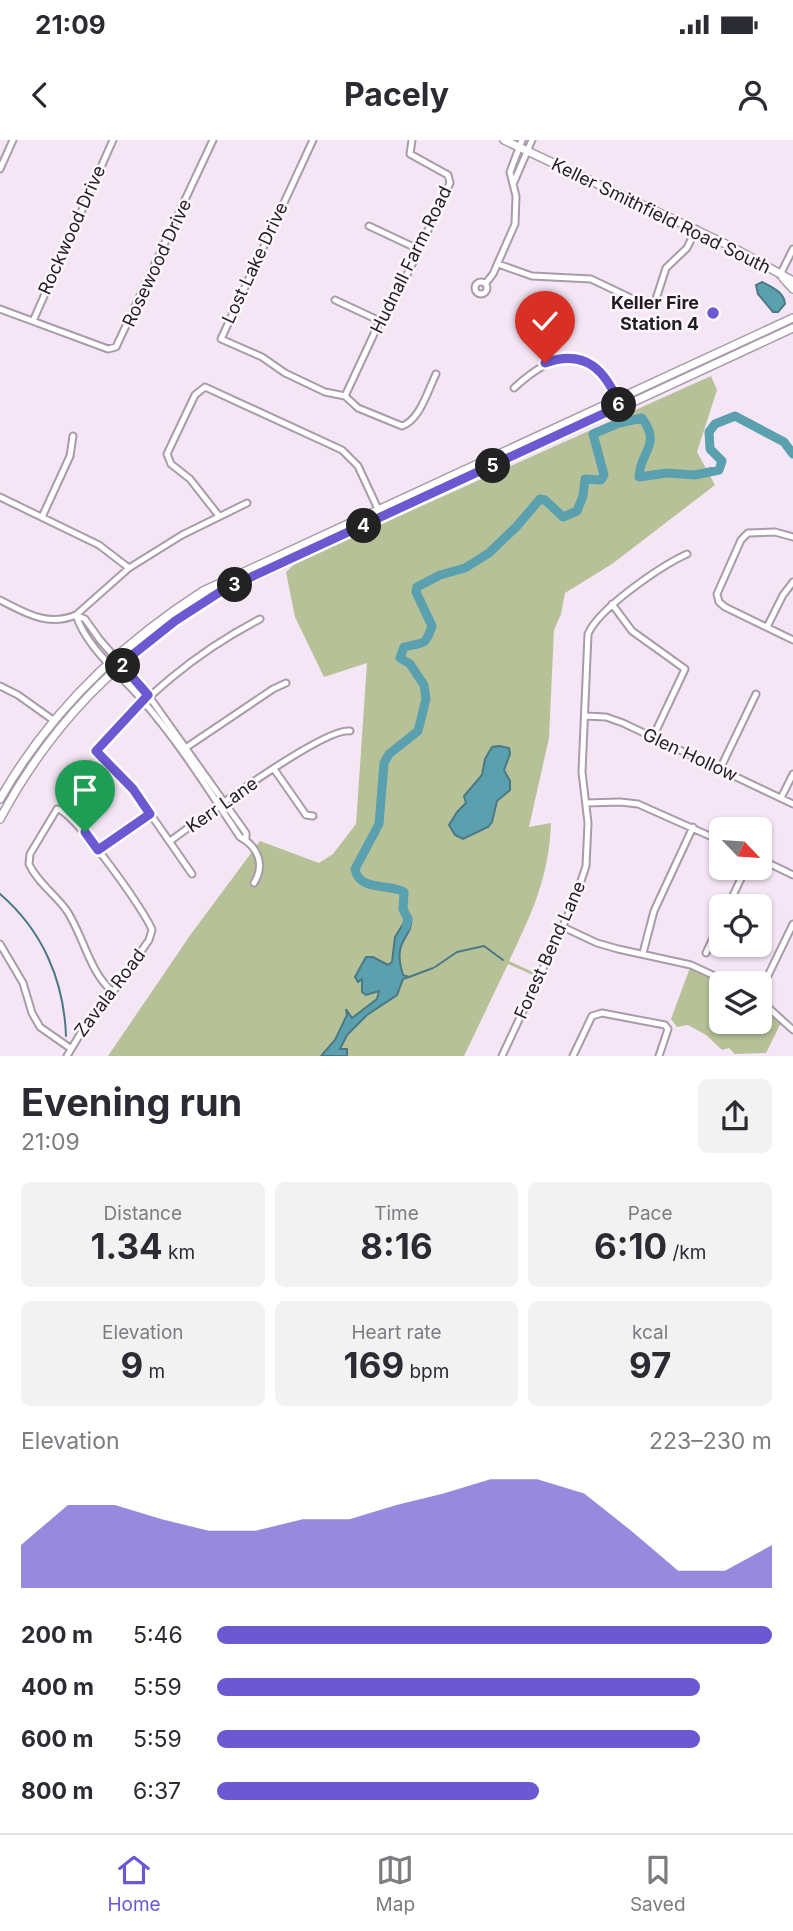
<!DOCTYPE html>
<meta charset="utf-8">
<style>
body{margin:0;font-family:Inter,sans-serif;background:#f2f2f3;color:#2b2b33;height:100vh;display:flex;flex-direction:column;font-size:26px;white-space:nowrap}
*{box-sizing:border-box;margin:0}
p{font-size:23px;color:#7c7c81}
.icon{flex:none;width:38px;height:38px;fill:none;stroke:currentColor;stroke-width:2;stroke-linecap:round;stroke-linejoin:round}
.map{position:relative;height:916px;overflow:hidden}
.drawer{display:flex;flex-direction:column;background:#fff;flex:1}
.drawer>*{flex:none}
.needle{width:46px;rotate:115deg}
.tools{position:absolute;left:709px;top:677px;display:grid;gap:14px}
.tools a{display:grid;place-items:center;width:63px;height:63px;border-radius:10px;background:#fff;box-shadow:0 2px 5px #0004;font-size:35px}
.pin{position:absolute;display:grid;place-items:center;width:60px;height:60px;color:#fff;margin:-72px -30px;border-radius:50% 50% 50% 0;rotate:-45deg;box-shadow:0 0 7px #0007}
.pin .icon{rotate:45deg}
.km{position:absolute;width:35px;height:35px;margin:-18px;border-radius:50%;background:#222;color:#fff;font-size:19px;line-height:35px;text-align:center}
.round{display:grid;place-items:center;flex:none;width:74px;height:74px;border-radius:10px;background:#f2f2f3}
.overview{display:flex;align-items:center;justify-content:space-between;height:119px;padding:0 21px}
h1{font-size:38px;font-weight:700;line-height:52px}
.figures{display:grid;grid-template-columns:repeat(3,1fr);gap:10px;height:119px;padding:7px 21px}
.figures div{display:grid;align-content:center;border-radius:10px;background:#f2f2f3;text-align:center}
.figures b{font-size:35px;font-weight:700}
.figures small{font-size:19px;font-weight:400}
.figures p{font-size:19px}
.chart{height:196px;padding:14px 21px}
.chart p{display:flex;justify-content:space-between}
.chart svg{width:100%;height:126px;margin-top:7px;fill:#6c58d1;opacity:.7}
ul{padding:0 21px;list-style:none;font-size:23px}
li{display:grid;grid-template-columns:112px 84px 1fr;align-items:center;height:52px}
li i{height:18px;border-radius:9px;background:#6c58d1}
.status{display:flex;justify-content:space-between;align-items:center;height:49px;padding:0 35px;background:#fff;direction:ltr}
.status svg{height:19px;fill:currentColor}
header{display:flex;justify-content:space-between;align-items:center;height:91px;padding:0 21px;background:#fff;font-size:32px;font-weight:700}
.menu{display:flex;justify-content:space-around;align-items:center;height:98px;border-top:2px solid #e1e1e2;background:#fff;font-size:19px;color:#7c7c81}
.menu a{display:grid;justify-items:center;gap:4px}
.menu .active{color:#6c58d1}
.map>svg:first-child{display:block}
.green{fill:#b6c197}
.water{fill:#5ba0af;stroke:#4a7985;stroke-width:2}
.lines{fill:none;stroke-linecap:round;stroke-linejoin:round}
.stream{stroke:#4a7985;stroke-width:2}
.river{stroke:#5ba0af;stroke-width:9}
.minor-casing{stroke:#a99baa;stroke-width:9}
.major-casing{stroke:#a99baa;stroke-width:10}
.minor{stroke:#fff;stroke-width:5}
.major{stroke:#fff;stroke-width:7}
.route-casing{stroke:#fff;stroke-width:14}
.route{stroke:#6c58d1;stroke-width:9}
.poi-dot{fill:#6c58d1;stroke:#fdf7fd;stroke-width:2.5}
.labels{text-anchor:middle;stroke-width:5;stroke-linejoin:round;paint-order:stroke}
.street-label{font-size:18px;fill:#231d23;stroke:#fdf7fd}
.poi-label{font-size:18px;font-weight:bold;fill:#231d23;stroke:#fdf7fd;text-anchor:end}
</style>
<div class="status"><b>21:09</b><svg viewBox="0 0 49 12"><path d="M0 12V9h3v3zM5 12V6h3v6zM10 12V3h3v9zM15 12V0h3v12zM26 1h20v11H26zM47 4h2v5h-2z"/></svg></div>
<header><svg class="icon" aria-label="back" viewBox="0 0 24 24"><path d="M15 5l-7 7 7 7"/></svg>Pacely<svg class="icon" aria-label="person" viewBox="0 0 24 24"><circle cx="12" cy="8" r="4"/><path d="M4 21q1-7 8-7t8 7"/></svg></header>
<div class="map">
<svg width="793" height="916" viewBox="0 0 793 916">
<rect width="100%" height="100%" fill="#f5e6f6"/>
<path class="green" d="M711,236L717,250L697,312L715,345L612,424L565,453L561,474L554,490L549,598L529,687L551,683C549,737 532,773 509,821L535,833L533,835L508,824L464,916H108L191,794L260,701L319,723L333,714L356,684L367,523L324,537L295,477L286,432L297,422Z
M691,825L732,843L721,844V882H760V860L783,879L766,913L735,914L729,908L722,910L706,895L688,885L677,887L671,879Z"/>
<path class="water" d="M762,142C772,147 784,152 785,164L778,172H773L758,154L756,145Z
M499,606L509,608L510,614L504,630L510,641V650L497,661L492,682L488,687L463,699L455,695L449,685L457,672L466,663L464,656L482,635L485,619L492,607Z
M408,776L411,777C414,799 391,798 403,835L409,837L403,839L397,855L367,875L347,895L340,909H347V916H321L335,900L347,875L346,869L352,878L377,859L379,851L366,855L362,852V839L358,842L355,837L366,817H373L388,825L392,822L395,797Z"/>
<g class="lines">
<path class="stream" d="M0,754C43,791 64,841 66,896
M435,827L457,812L484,806L503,820
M409,837L433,828"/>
<path class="river" d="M406,787L408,779L403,769L404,752C390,743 359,752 355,729L379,684L384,623L389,614L418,591L426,559L424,545L410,524L400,518L404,507C423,502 425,507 432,486L416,452L417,447L440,435L465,428L489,413L517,386L540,359L545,360L563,377L577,371L583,356L585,339L601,340L604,335L593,294L619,283L642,278C662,306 640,310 639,337L667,333L695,335L719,330L722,321L710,309L709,292L715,284L735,276L784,302L793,314"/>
<g class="minor-casing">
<path id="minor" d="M313,0L221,199L262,217L285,233L325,252L345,256L358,268L402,286C420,280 428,250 436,234
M0,29L13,0
M514,42L532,0
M369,86L418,109
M498,124L532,136L591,139L635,160L651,164L655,162L666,128L687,108L696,89
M780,135L793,109
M475 148a6 6 0 1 1 12 0a6 6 0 1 1-12 0Z
M486,143L493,134L515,84L516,56L510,32L522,0
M335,160L380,181
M0,169L108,209L116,207L213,0
M33,181L113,0
M514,248C556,209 594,202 618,263
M345,256L380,181L391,169L450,43L448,35L410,14L412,0
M0,357L99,405L129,428
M219,376L190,339L171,324L167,314L195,255L205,247L342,310L358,326L378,369
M42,377L70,316L73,296
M793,397L775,392L748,393L741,400L717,454L719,462L725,467L793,500
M0,460C26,473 47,487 76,475L129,428L182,395L247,363
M612,464L632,491L685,529L653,597
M76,475C86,507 121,535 142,560C179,602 209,651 240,697C259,707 265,726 254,743
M76,475L85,479L100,500L148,555L246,693V700
M767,487L783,455L793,442
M0,546L18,555L53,580
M585,576L606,577L623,583L793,664
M184,609L273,549L286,543
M274,629L306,675L313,676
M720,629L756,554
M781,658L793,634
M586,663L620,662L638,664L721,701
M170,701C198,681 323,587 350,591
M98,710L151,674
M760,719L793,735
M192,734L133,649L96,611C148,555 191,515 260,479
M728,766L746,728
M563,787L597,803L618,809L691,825L732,844
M0,804L23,843L32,873L40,887L70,908
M643,813L654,771L693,687
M706,813L721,781
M763,846L793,784
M760,860L793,890
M67,916L88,881L113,852L149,800L152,790C146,772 73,670 57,669L30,714L29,724C37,742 56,755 67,771C84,797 89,832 113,852
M502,916L574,762L586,726L588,683L582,632L588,494C599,468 661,426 687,414
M573,916L592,876L602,873L665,885L668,889L659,916"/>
</g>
<g class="major-casing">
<path id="major" d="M504,0L732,107L793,141
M783,138L793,149
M0,659C50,571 119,505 203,451L793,178
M0,679C51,583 118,518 208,459L793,188"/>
</g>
<use href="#minor" class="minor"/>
<use href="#major" class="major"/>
</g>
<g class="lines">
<g class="route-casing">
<path id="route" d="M85,692L98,710L150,674L133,649L96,611L148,555L121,524L175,481L223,450L620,266C606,231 586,208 545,223"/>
</g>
<use href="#route" class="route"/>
</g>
<circle class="poi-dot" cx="713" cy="173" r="7"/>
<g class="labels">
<g class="street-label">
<text transform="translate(661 76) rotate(26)" y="6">Keller Smithfield Road South</text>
<text transform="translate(72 90) rotate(-66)" y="6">Rockwood Drive</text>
<text transform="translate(411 120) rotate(-64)" y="6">Hudnall Farm Road</text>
<text transform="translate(157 123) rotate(-65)" y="6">Rosewood Drive</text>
<text transform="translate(255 123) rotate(-65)" y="6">Lost Lake Drive</text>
<text transform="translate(690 615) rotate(25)" y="6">Glen Hollow</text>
<text transform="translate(222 665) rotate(-35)" y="6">Kerr Lane</text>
<text transform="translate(550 810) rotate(-66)" y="6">Forest Bend Lane</text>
<text transform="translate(110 853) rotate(-53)" y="6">Zavala Road</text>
</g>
<g class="poi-label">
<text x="699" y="169">Keller Fire<tspan x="699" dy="21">Station 4</tspan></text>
</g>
</g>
</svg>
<div class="tools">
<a><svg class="needle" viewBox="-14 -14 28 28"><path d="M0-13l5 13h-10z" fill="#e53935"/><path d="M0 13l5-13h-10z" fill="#7c7c81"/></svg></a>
<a><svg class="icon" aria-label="locate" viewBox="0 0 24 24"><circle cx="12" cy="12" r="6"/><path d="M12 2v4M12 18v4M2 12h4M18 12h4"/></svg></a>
<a><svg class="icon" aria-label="layers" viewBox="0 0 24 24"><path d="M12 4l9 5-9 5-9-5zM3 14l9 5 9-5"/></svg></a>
</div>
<div class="pin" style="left:85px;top:692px;background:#1e9e55"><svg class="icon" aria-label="arrive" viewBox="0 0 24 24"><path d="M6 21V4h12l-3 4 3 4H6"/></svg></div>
<div class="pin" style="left:545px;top:223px;background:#d93025"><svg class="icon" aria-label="check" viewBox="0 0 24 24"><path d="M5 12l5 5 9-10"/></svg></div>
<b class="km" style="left:123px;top:526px">2</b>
<b class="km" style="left:235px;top:445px">3</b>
<b class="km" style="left:364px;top:386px">4</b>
<b class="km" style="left:493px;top:326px">5</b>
<b class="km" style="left:619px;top:265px">6</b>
</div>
<section class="drawer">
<div class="overview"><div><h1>Evening run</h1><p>21:09</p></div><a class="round"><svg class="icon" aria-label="share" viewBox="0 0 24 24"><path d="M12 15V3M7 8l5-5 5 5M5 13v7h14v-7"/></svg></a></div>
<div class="figures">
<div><p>Distance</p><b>1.34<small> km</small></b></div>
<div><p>Time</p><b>8:16</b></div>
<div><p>Pace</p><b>6:10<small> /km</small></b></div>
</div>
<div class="figures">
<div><p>Elevation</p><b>9<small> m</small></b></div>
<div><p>Heart rate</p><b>169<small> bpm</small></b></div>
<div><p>kcal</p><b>97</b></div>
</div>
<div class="chart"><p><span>Elevation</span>223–230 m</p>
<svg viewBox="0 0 160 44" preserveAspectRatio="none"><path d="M0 44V29L10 15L20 15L30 20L40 24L50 24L60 20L70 20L80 15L90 11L100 6L110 6L120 11L130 24L140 38L150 38L160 29V44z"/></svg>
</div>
<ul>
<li><b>200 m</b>5:46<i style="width:100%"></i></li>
<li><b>400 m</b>5:59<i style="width:87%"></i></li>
<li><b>600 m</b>5:59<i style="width:87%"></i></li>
<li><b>800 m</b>6:37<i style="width:58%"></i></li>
</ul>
</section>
<nav class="menu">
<a class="active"><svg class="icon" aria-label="home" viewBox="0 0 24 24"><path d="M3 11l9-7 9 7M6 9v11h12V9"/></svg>Home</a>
<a><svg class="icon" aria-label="map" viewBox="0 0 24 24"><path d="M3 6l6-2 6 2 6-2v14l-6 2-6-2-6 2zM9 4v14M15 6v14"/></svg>Map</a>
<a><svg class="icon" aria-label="saved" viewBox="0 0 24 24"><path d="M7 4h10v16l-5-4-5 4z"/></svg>Saved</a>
</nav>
